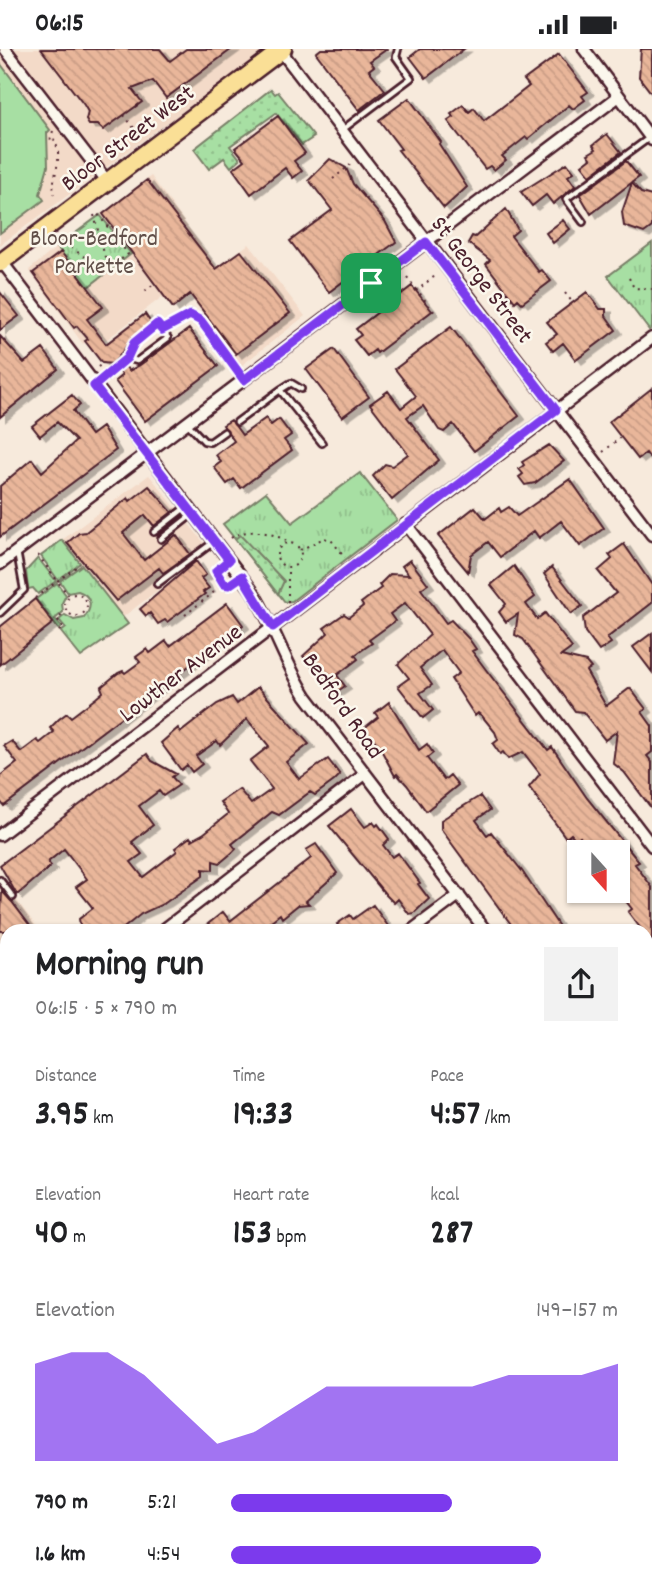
<!DOCTYPE html>
<meta charset="utf-8">
<style>
body{margin:0;font-family:Dekko,sans-serif;background:#f2f2f2;color:#202124;height:100vh;display:flex;flex-direction:column;font-size:26px;white-space:nowrap}
*{box-sizing:border-box;margin:0}
p{font-size:23px;color:#757577}
.icon{flex:none;width:38px;height:38px;fill:none;stroke:currentColor;stroke-width:2;stroke-linecap:round;stroke-linejoin:round}
.map{position:relative;flex:1;overflow:hidden}
.side{position:absolute;left:0px;top:875px;width:653px;height:672px;display:flex;flex-direction:column;background:#fff;border-radius:21px 21px 0 0;box-shadow:0 2px 5px #0004}
.side>*{flex:none}
.needle{width:46px;rotate:159deg}
.controls{position:absolute;left:567px;top:791px;display:grid;gap:14px}
.controls a{display:grid;place-items:center;width:63px;height:63px;border-radius:0px;background:#fff;box-shadow:0 2px 5px #0004;font-size:35px}
.pin{position:absolute;display:grid;place-items:center;width:60px;height:60px;color:#fff;margin:-30px;border-radius:14px;box-shadow:0 4px 10px #0006}
.round{display:grid;place-items:center;flex:none;width:74px;height:74px;border-radius:0px;background:#f2f2f2}
.headline{display:flex;align-items:center;justify-content:space-between;height:119px;padding:0 35px}
h1{font-size:38px;font-weight:800;line-height:52px}
.figures{display:grid;grid-template-columns:repeat(3,1fr);gap:10px;height:119px;padding:7px 35px}
.figures div{display:grid;align-content:center}
.figures b{font-size:35px;font-weight:800}
.figures small{font-size:19px;font-weight:400}
.figures p{font-size:19px}
.chart{height:196px;padding:14px 35px}
.chart p{display:flex;justify-content:space-between}
.chart svg{width:100%;height:126px;margin-top:7px;fill:#7c3aed;opacity:.7}
ul{padding:0 35px;list-style:none;font-size:23px}
li{display:grid;grid-template-columns:112px 84px 1fr;align-items:center;height:52px}
li i{height:18px;border-radius:9px;background:#7c3aed}
.status{display:flex;justify-content:space-between;align-items:center;height:49px;padding:0 35px;background:#fff;direction:ltr}
.status svg{height:19px;fill:currentColor}
.map>svg:first-child{display:block}
.built{fill:#f3dac8}
.grass{fill:url(#grass-tufts);stroke:#787f67;stroke-width:2}
.garden{fill:url(#garden-dots);stroke:#787f67;stroke-width:2}
.pitch{fill:#a7dfa3;stroke:#787f67;stroke-width:2}
.building{fill:url(#building-back-hatch);stroke:#4a1f2b;stroke-width:2;filter:url(#shadow)}
.lines{fill:none;stroke-linecap:round;stroke-linejoin:round}
.lane-casing{stroke:#4a1f2b;stroke-width:10}
.street-casing{stroke:#4a1f2b;stroke-width:15}
.secondary-casing{stroke:#4a1f2b;stroke-width:19}
.primary-casing{stroke:#4a1f2b;stroke-width:21}
.path{stroke:#4a1f2b;stroke-width:2;stroke-dasharray:2 5;stroke-linecap:butt}
.lane{stroke:#fbf7ec;stroke-width:4.5}
.street{stroke:#fbf7ec;stroke-width:10}
.secondary{stroke:#fbf7ec;stroke-width:14}
.primary{stroke:#fadf96;stroke-width:16}
.route-casing{stroke:#fff;stroke-width:14}
.route{stroke:#7c3aed;stroke-width:9}
.labels{text-anchor:middle;stroke-width:5;stroke-linejoin:round;paint-order:stroke}
.street-label{font-size:24px;fill:#4a1f2b;stroke:#fbf7ec}
.park-label{font-size:24px;fill:#614f49;stroke:#fbf7ec}
</style>
<div class="status"><b>06:15</b><svg viewBox="0 0 49 12"><path d="M0 12V9h3v3zM5 12V6h3v6zM10 12V3h3v9zM15 12V0h3v12zM26 1h20v11H26zM47 4h2v5h-2z"/></svg></div>
<div class="map">
<svg width="652" height="1547" viewBox="0 0 652 1547">
<defs>
<pattern id="grass-tufts" width="24" height="20" patternUnits="userSpaceOnUse" patternTransform="scale(1.75)"><rect width="24" height="20" fill="#a7dfa3"/><path d="M3 7l-1-3M5 7V3M7 7l1-3M15 17l-1-3M17 17v-4M19 17l1-3" fill="none" stroke="#91bf8c"/></pattern>
<pattern id="garden-dots" width="8" height="8" patternUnits="userSpaceOnUse" patternTransform="scale(1.75)"><rect width="8" height="8" fill="#a7dfa3"/><path d="M2 2h.1M6 6h.1" fill="none" stroke="#91bf8c" stroke-width="1.8" stroke-linecap="round"/></pattern>
<pattern id="building-back-hatch" width="6" height="6" patternUnits="userSpaceOnUse" patternTransform="scale(1.75)"><rect width="6" height="6" fill="#e9b69a"/><path d="M-1 5l2 2M0 0l6 6M5-1l2 2" fill="none" stroke="#c99c85"/></pattern>
<filter id="shadow"><feDropShadow dx="6" dy="3.5" stdDeviation="0" flood-color="#0004"/></filter>
</defs>
<rect width="100%" height="100%" fill="#f7eadc"/>
<filter id="ink" filterUnits="userSpaceOnUse"><feTurbulence type="fractalNoise" baseFrequency=".0143" numOctaves="2"/><feDisplacementMap in="SourceGraphic" scale="14" xChannelSelector="R" yChannelSelector="G"/><feConvolveMatrix kernelMatrix="1 2 1 2 8 2 1 2 1" color-interpolation-filters="sRGB"/></filter>
<g filter="url(#ink)">
<path class="built" d="M0,0H268L0,196Z
M151,127L217,218L249,195L305,267L242,316L190,247L173,260L162,248L106,291L99,283L83,295L29,221L57,198L88,238L130,206L100,166Z
M149,426L210,501L123,568L62,491Z
M0,829L40,882H7V946L0,937Z"/>
<path class="grass" d="M100,166L131,205L88,238L57,198Z
M652,194V279L649,281L608,227Z
M360,424L397,471L292,552L285,553L223,475L266,443L292,474Z
M62,491L80,514L58,531L41,507Z
M38,509L56,532L38,545L33,539L28,540L26,522Z
M82,516L128,575L81,608L61,583L66,579L59,571L65,566L74,571L84,569C92,559 93,547 78,542L68,544L60,532Z
M57,534L66,546L62,554L63,563L55,570L62,578L59,581L36,550Z"/>
<path class="garden" d="M271,40L275,45L278,43L314,88L302,96L276,64L230,97L240,110L231,118L224,109L209,120L194,100Z
M240,486L284,532L278,545L235,490Z"/>
<path class="pitch" d="M0,14L50,81L47,84L48,117L40,145L44,151L0,184Z"/>
<path class="building" d="M41,0H160L170,12L186,0H232L166,49L153,32L132,40L142,53L103,81L98,76H89L86,71L88,63L84,56Z
M321,0H387L370,12L374,17L369,21L385,41L359,61L316,4Z
M420,0H464L426,29L410,8Z
M641,0H652V45L639,28Z
M559,5L588,43L582,47L585,51L573,60L569,56L528,90L526,88L502,107L506,111L494,121L490,117L485,120L448,72L454,68L451,65L463,56L469,63L474,59L484,72L529,37L524,31Z
M409,49L441,93L439,95L467,138L444,159L398,101L401,100L379,71Z
M278,67L305,104L294,112L302,122L293,129L285,119L251,145L233,120L245,111L235,99Z
M607,85L621,103L590,126L582,116L591,109L588,105L596,100L593,96Z
M330,110L346,119L353,135L385,172L396,193L329,243L290,192L332,161L309,131Z
M626,112L639,128L591,165L580,146Z
M567,114L574,123L568,127L575,137L553,155L546,146L532,157L521,143Z
M147,131L216,220L241,202L290,264L236,305L190,245L173,259L103,165Z
M632,134L641,144L652,147V178L644,184L624,177L622,163Z
M506,160L518,181L511,187L539,223L542,221L551,232L522,254L518,250L515,253L486,215L490,211L468,194L472,187L475,188Z
M563,171L570,180L553,194L546,184Z
M61,203L103,258L87,270L106,295L145,265L151,274L131,291L113,315L102,314L85,292L88,290L77,277L74,279L33,224Z
M412,237L432,262L377,304L375,301L367,307L354,291L361,286L356,280Z
M0,243L19,267L0,281Z
M587,243L600,260H606V267L616,281L576,311L563,294L553,302L546,293L557,285L547,273Z
M451,278L519,367L474,402L453,375L444,383L439,381L423,357L407,368L439,411L392,451L373,427L385,415L392,417L408,405L370,355L388,342L401,359L416,347L395,320Z
M189,280L218,317L145,372L115,332L122,326L119,322L125,317L129,322L140,316Z
M0,287L24,314L43,300L58,320L0,368Z
M334,300L369,348L342,368L306,320Z
M652,339V412L646,404L638,410L609,373Z
M72,346L80,356L73,362L91,386L102,378L116,401L0,488V437L32,410L42,423L76,392L57,373L40,387L32,377Z
M266,369L271,376L279,370L291,386L284,391L292,401L241,439L234,430L227,435L214,418L221,413L216,406L234,392L223,376L231,371L242,386Z
M549,396L564,412L535,434L525,436L519,428L523,425L519,420L524,416L522,413Z
M570,430L604,479L580,497L561,472L539,489L534,482L500,508L488,493L471,506L468,523L438,487L475,458L485,470L499,459L501,463L509,458L517,467Z
M149,437L172,463L154,477L145,466L123,484L144,511L176,486L190,505L163,524L159,519L116,552L67,494L79,484L86,483L128,449L130,452Z
M624,495L652,536V554L607,589L611,594L599,602L585,583L583,569L616,544L598,522L612,510L609,506Z
M410,511L428,535L421,540L446,574L451,571L469,590L476,600L472,602L487,622L548,701L552,698L587,749L639,813L635,815L652,838V894L628,863L632,860L618,842V803H592L580,788L576,791L571,785L566,789L529,738L540,725L523,703L508,710L503,703L500,705L493,695L498,691L495,683L482,667L478,664L475,667L451,630L459,624L442,601L420,619L432,636L420,644L433,661L423,669L398,637L409,629L398,615L430,586L405,554L390,565L395,572L369,591L372,594L355,606L358,610L337,626L345,637L335,644L303,607L328,584L324,579L344,565L349,568L363,557L361,554L381,539L379,536L390,525L409,526L402,517Z
M196,512L206,526L201,529L209,539L203,543L205,545L167,573L165,571L158,575L150,564L146,567L140,560Z
M514,517L535,548L526,555L537,570L545,564L572,599L561,607L586,613L591,619L586,622L606,657L630,639L646,660L642,663L652,677V703L647,707L652,713V760L624,723L613,714L617,682L605,691L583,663L575,662L523,590L515,586L518,565L506,573L499,563L506,555L491,536Z
M552,518L582,557L571,565L544,525Z
M35,550L53,574L0,616V578Z
M227,554L243,576L4,757L0,752V727L17,714L4,697L12,692L21,703L37,691L40,694L54,683L50,679L59,670L67,664L71,668L96,649L103,643L101,638L118,624L123,622L125,624L140,613L136,608L147,600L150,604L166,592L170,597Z
M652,584V623L633,598Z
M258,638L309,695L286,713L299,730L328,710L340,726L334,732L315,746L310,743L279,766L272,763L232,795L236,800L233,803L220,814L213,812V821L203,820V827L165,854L141,865L120,882H84L80,876L79,870L93,859L76,838L87,830L64,800L48,813L51,817L17,846L0,816L147,705L152,712L176,725L172,728L179,736L163,747L159,742L139,757L153,776L132,793L142,805L131,813L143,828L177,802L175,799L190,788L192,791L203,785L228,765L220,753L239,740L251,755L272,740L250,712L269,697L247,670L220,696L217,692L196,707L202,715L192,723L187,716L181,721L161,694L178,679L181,683L217,655L232,648L237,655Z
M389,653L419,701L427,695L433,704L427,709L444,731L450,726L458,736L426,762L407,736L397,725L395,727L378,695L363,680L378,668L375,664Z
M480,747L490,761L476,771L487,786L491,783L522,822L562,882H516L441,780V771Z
M351,760L365,778L373,773L376,777L378,775L389,790L383,796L392,808L398,804L420,834L418,835L429,850L414,864L409,865L398,850L394,854L386,846L329,777Z
M316,795L337,824L306,852L309,855L298,856L282,869L280,865L265,877L269,882H199L223,863L230,872L311,809L306,801Z
M2,842L12,853L34,882H0Z
M373,856L388,877L381,882H342L337,875L350,866L353,870Z"/>
<g class="lines">
<g class="lane-casing">
<path id="lane" d="M342,81L411,29L396,8L398,0
M583,173L566,150L649,89
M162,281L190,266L201,272L243,330
M95,337L127,309L134,294L157,275L168,289L137,312L127,309
M280,341L291,334L301,340
M237,373L280,341L322,394
M188,375L204,392L210,393L224,383
M154,483L186,458
M161,490L194,464
M229,512L216,522L224,535L229,536L241,527
M157,535L215,492
M0,564L24,541L17,503
M0,831L13,848
M538,1540L543,1547"/>
</g>
<g class="street-casing">
<path id="street" d="M5,0L107,132
M584,0L652,91
M281,2L652,486
M2,213L251,540C273,574 284,612 306,647L486,882
M406,475L652,797
M0,515L619,47
M0,786L652,289
M162,882L365,725
M411,882L459,846
M646,1046L652,1042
M646,1087L652,1095
M0,1400L7,1409
M646,1432L652,1427
M107,1540L112,1547
M487,1547L497,1540"/>
</g>
<g class="secondary-casing">
<path id="secondary" d="M0,976L7,985
M646,1253L652,1251
M428,1540L433,1547
M210,1547L219,1540"/>
</g>
<g class="primary-casing">
<path id="primary" d="M0,214L283,0"/>
</g>
<path class="path" d="M124,66L137,83
M53,82L50,91L53,89C66,109 50,129 54,145
M333,130L350,116
M94,166L106,212L120,211L128,205L97,164
M60,191L95,215L105,212
M407,228L436,265
M629,229L634,239L652,240
M145,242L155,234
M416,242L435,227
M565,244L573,254
M98,318L104,313
M603,403L620,389
M231,489C245,478 273,483 286,492
M277 506a12 12 0 1 1 24 0a12 12 0 1 1-24 0Z
M300,501L324,489L331,491L345,508
M38,506L68,546
M65 556a11 11 0 1 1 22 0a11 11 0 1 1-22 0Z
M35,549L80,515
M288,553V520
M185,566L218,540
M59,582L64,579L57,570L65,564
M403,1547L408,1543"/>
<use href="#lane" class="lane"/>
<use href="#street" class="street"/>
<use href="#secondary" class="secondary"/>
<use href="#primary" class="primary"/>
</g>
</g>
<g class="lines" filter="url(#ink)">
<g class="route-casing">
<path id="route" d="M426,193L556,361L273,578L242,527L229,536L224,535L216,522L229,511L94,337L127,309L134,294L157,275L162,281L190,266L201,272L244,331Z"/>
</g>
<use href="#route" class="route"/>
</g>
<g class="labels">
<g class="street-label">
<text transform="translate(127 88) rotate(-37)" y="8">Bloor Street West</text>
<text transform="translate(483 230) rotate(53)" y="8">St George Street</text>
<text transform="translate(180 623) rotate(-37)" y="8">Lowther Avenue</text>
<text transform="translate(344 656) rotate(55)" y="8">Bedford Road</text>
</g>
<g class="park-label">
<text x="94" y="196">Bloor-Bedford<tspan x="94" dy="28">Parkette</tspan></text>
</g>
</g>
</svg>
<div class="controls">
<a><svg class="needle" viewBox="-14 -14 28 28"><path d="M0-13l5 13h-10z" fill="#e53935"/><path d="M0 13l5-13h-10z" fill="#757577"/></svg></a>
</div>
<div class="pin" style="left:371px;top:234px;background:#1e9e55"><svg class="icon" aria-label="arrive" viewBox="0 0 24 24"><path d="M6 21V4h12l-3 4 3 4H6"/></svg></div>
<section class="side">
<div class="headline"><div><h1>Morning run</h1><p>06:15 · 5 × 790 m</p></div><a class="round"><svg class="icon" aria-label="share" viewBox="0 0 24 24"><path d="M12 15V3M7 8l5-5 5 5M5 13v7h14v-7"/></svg></a></div>
<div class="figures">
<div><p>Distance</p><b>3.95<small> km</small></b></div>
<div><p>Time</p><b>19:33</b></div>
<div><p>Pace</p><b>4:57<small> /km</small></b></div>
</div>
<div class="figures">
<div><p>Elevation</p><b>40<small> m</small></b></div>
<div><p>Heart rate</p><b>153<small> bpm</small></b></div>
<div><p>kcal</p><b>287</b></div>
</div>
<div class="chart"><p><span>Elevation</span>149–157 m</p>
<svg viewBox="0 0 160 44" preserveAspectRatio="none"><path d="M0 44V10L10 6L20 6L30 14L40 26L50 38L60 34L70 26L80 18L90 18L100 18L110 18L120 18L130 14L140 14L150 14L160 10V44z"/></svg>
</div>
<ul>
<li><b>790 m</b>5:21<i style="width:57%"></i></li>
<li><b>1.6 km</b>4:54<i style="width:80%"></i></li>
</ul>
</section>
</div>
